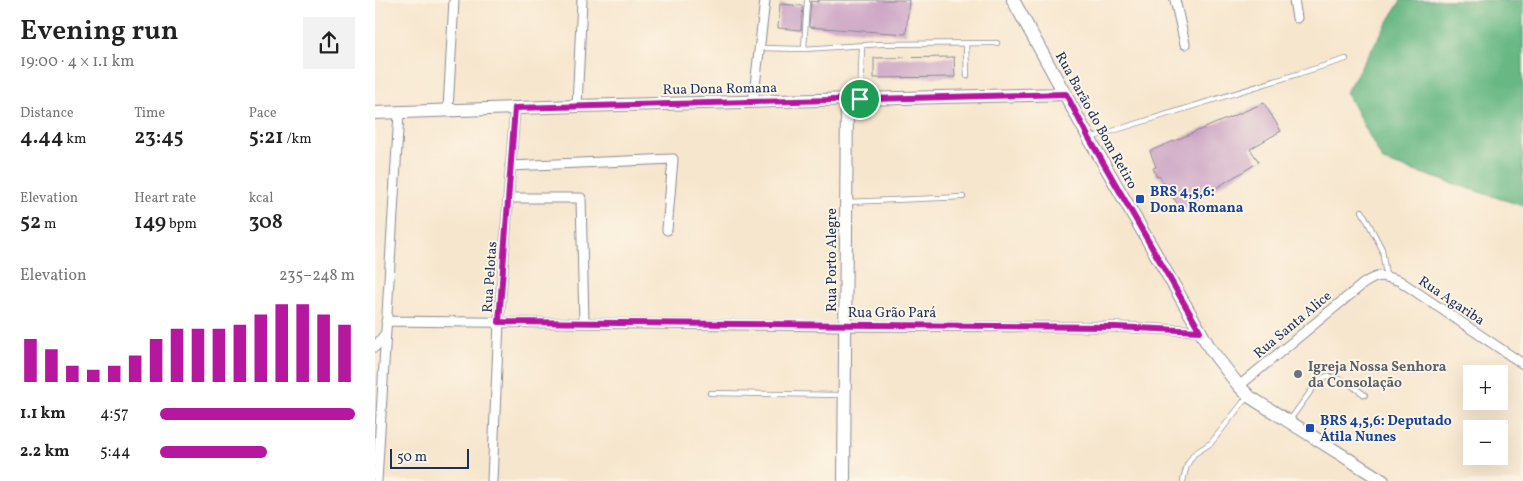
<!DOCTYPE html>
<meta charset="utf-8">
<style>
body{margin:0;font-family:Vollkorn,serif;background:#f2f2f2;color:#222;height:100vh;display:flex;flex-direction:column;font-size:19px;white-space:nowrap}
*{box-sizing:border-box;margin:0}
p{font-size:16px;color:#767676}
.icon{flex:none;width:28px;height:28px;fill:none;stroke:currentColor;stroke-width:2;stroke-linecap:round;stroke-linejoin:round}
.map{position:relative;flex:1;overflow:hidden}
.details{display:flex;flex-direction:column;background:#fff;width:375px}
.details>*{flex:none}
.fabs{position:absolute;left:1088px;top:365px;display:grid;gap:10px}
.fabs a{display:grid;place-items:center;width:45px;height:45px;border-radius:0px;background:#fff;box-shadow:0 5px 20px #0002;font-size:25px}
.scale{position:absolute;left:15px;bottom:12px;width:79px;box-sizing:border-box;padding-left:5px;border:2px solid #1b2f5e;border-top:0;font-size:14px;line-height:18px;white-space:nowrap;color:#1b2f5e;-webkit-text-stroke:4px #fcf5e5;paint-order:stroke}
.pin{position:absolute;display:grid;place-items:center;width:42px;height:42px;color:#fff;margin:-21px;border:2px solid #fff;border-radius:50%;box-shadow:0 1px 5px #0007}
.round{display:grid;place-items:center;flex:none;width:52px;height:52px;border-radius:0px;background:#f2f2f2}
.headline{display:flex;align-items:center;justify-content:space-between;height:85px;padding:0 20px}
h1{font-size:28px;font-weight:600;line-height:38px}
.metrics{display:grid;grid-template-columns:repeat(3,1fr);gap:8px;height:85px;padding:5px 20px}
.metrics div{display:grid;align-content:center}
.metrics b{font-size:21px;font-weight:600}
.metrics small{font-size:14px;font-weight:400}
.metrics p{font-size:14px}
.chart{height:140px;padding:10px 20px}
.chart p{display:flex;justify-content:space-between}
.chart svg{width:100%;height:90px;margin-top:5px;stroke:#b5179e;stroke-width:6}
ul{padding:0 20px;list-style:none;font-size:16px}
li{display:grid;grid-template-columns:80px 60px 1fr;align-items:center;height:38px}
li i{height:12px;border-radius:6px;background:#b5179e}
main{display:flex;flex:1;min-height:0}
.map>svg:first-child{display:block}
.forest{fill:#67b883;stroke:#417470}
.building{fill:#caa2c4}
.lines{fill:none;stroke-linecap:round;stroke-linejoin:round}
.lane-casing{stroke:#898a96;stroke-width:6}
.street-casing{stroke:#898a96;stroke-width:11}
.secondary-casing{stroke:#898a96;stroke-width:14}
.lane{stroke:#fff;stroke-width:4.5}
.street{stroke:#fff;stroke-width:9}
.secondary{stroke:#fff;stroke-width:12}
.route-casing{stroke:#fff;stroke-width:10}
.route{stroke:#b5179e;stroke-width:6}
.transit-dot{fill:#1a4fb4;stroke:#fcf5e5;stroke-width:2}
.worship-dot{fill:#6b7280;stroke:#fcf5e5;stroke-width:2}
.labels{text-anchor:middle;stroke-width:4;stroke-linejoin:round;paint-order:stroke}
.street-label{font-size:14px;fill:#1b2f5e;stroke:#fcf5e5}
.transit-label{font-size:14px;font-weight:bold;fill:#164399;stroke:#fcf5e5;text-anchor:start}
.worship-label{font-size:14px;font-weight:bold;fill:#5b616d;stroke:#fcf5e5;text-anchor:start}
</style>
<main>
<section class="details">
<div class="headline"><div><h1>Evening run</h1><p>19:00 · 4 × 1.1 km</p></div><a class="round"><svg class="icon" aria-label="share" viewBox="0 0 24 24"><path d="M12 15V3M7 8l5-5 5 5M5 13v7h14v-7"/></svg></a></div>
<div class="metrics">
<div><p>Distance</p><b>4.44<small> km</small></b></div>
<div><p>Time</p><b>23:45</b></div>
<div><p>Pace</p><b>5:21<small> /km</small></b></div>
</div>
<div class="metrics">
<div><p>Elevation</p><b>52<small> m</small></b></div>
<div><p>Heart rate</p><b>149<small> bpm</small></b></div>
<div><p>kcal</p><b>308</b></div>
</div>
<div class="chart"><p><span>Elevation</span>235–248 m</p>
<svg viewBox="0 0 160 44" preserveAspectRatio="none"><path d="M5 44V23M15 44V28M25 44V36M35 44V38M45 44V36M55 44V31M65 44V23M75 44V18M85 44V18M95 44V18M105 44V16M115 44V11M125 44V6M135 44V6M145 44V11M155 44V16"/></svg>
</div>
<ul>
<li><b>1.1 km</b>4:57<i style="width:100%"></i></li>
<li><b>2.2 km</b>5:44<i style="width:55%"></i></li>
</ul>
</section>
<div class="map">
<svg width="1148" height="481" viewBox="0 0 1148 481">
<rect width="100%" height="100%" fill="#fcf5e5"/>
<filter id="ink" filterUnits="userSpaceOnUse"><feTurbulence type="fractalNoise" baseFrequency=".02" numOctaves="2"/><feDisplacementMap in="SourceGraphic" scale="10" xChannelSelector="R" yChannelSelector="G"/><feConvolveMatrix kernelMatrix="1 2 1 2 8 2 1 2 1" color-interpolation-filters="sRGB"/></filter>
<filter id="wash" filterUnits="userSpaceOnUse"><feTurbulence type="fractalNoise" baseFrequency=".0096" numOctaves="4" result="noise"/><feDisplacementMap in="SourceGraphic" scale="20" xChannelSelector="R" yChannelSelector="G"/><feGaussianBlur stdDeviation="1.12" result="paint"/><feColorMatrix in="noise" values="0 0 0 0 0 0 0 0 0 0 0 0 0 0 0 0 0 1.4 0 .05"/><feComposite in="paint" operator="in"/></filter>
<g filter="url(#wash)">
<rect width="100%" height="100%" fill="#f7e6ce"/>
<path class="forest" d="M1026,0H1148V206L1008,161L971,92Z"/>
<g id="blocks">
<path class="building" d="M443,0H534L531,34L434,27L436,1L443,2Z
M405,4L428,6L426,30L403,28Z
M579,57L580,77L499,78V58Z
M889,103L906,131L875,149L884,162L806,209L784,176L782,177L778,168L781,167L775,151Z"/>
</g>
</g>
<g filter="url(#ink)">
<use href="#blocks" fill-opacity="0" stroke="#898a96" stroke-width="1"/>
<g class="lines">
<g class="lane-casing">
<path id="lane" d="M591,44L592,76
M384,48L429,49L506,44L622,43
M429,49L432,0
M485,99L487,45
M715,138L971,59
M473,202L588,197
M987,211L1007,249L1011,276
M335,393L468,395
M914,421L944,380L952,376L970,381L990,395
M808,481L812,465L819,454L836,443L873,396"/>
</g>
<g class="street-casing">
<path id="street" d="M800,0L810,44
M919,0L922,18
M378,103L390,0
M202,106L207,0
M73,110L79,0
M135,166L298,159L292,230
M134,198H206L209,322
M11,321L471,326L741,327L825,331
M0,347L10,334
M864,386L988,284C1004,273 1007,275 1025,281L1148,364
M2,481L24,113
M117,481L124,322L140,108"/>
</g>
<g class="secondary-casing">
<path id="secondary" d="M638,0L714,138L836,350L864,386L875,397L1008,481
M0,113L202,106L691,94
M469,481L472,99"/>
</g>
<use href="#lane" class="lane"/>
<use href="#street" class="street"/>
<use href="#secondary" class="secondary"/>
</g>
</g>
<g class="lines" filter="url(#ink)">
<g class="route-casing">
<path id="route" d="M691,94L714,138L825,331L740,327L124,322L140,108Z"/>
</g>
<use href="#route" class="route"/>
</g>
<g class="transit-dot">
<rect x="760" y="194" width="10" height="10" rx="2.5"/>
<rect x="930" y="423" width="10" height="10" rx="2.5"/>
</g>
<circle class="worship-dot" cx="923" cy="374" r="5"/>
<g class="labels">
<g class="street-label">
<text transform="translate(345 88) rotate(-1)" y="5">Rua Dona Romana</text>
<text transform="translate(722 120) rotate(61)" y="5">Rua Barão do Bom Retiro</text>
<text transform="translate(456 260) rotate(-90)" y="5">Rua Porto Alegre</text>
<text transform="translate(114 277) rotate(-86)" y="5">Rua Pelotas</text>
<text transform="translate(1077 300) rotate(34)" y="5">Rua Agariba</text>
<text x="517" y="317">Rua Grão Pará</text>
<text transform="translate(917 324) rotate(-40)" y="5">Rua Santa Alice</text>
</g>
<g class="transit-label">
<text x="775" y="196">BRS 4,5,6:<tspan x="775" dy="16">Dona Romana</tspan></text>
<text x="945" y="425">BRS 4,5,6: Deputado<tspan x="945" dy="16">Átila Nunes</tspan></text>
</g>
<g class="worship-label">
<text x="933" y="371">Igreja Nossa Senhora<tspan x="933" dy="16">da Consolação</tspan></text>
</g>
</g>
</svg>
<div class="fabs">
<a>+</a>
<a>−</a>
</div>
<div class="scale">50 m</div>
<div class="pin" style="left:485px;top:99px;background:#1e9e55"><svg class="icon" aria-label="arrive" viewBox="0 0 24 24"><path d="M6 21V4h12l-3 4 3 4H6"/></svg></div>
</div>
</main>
